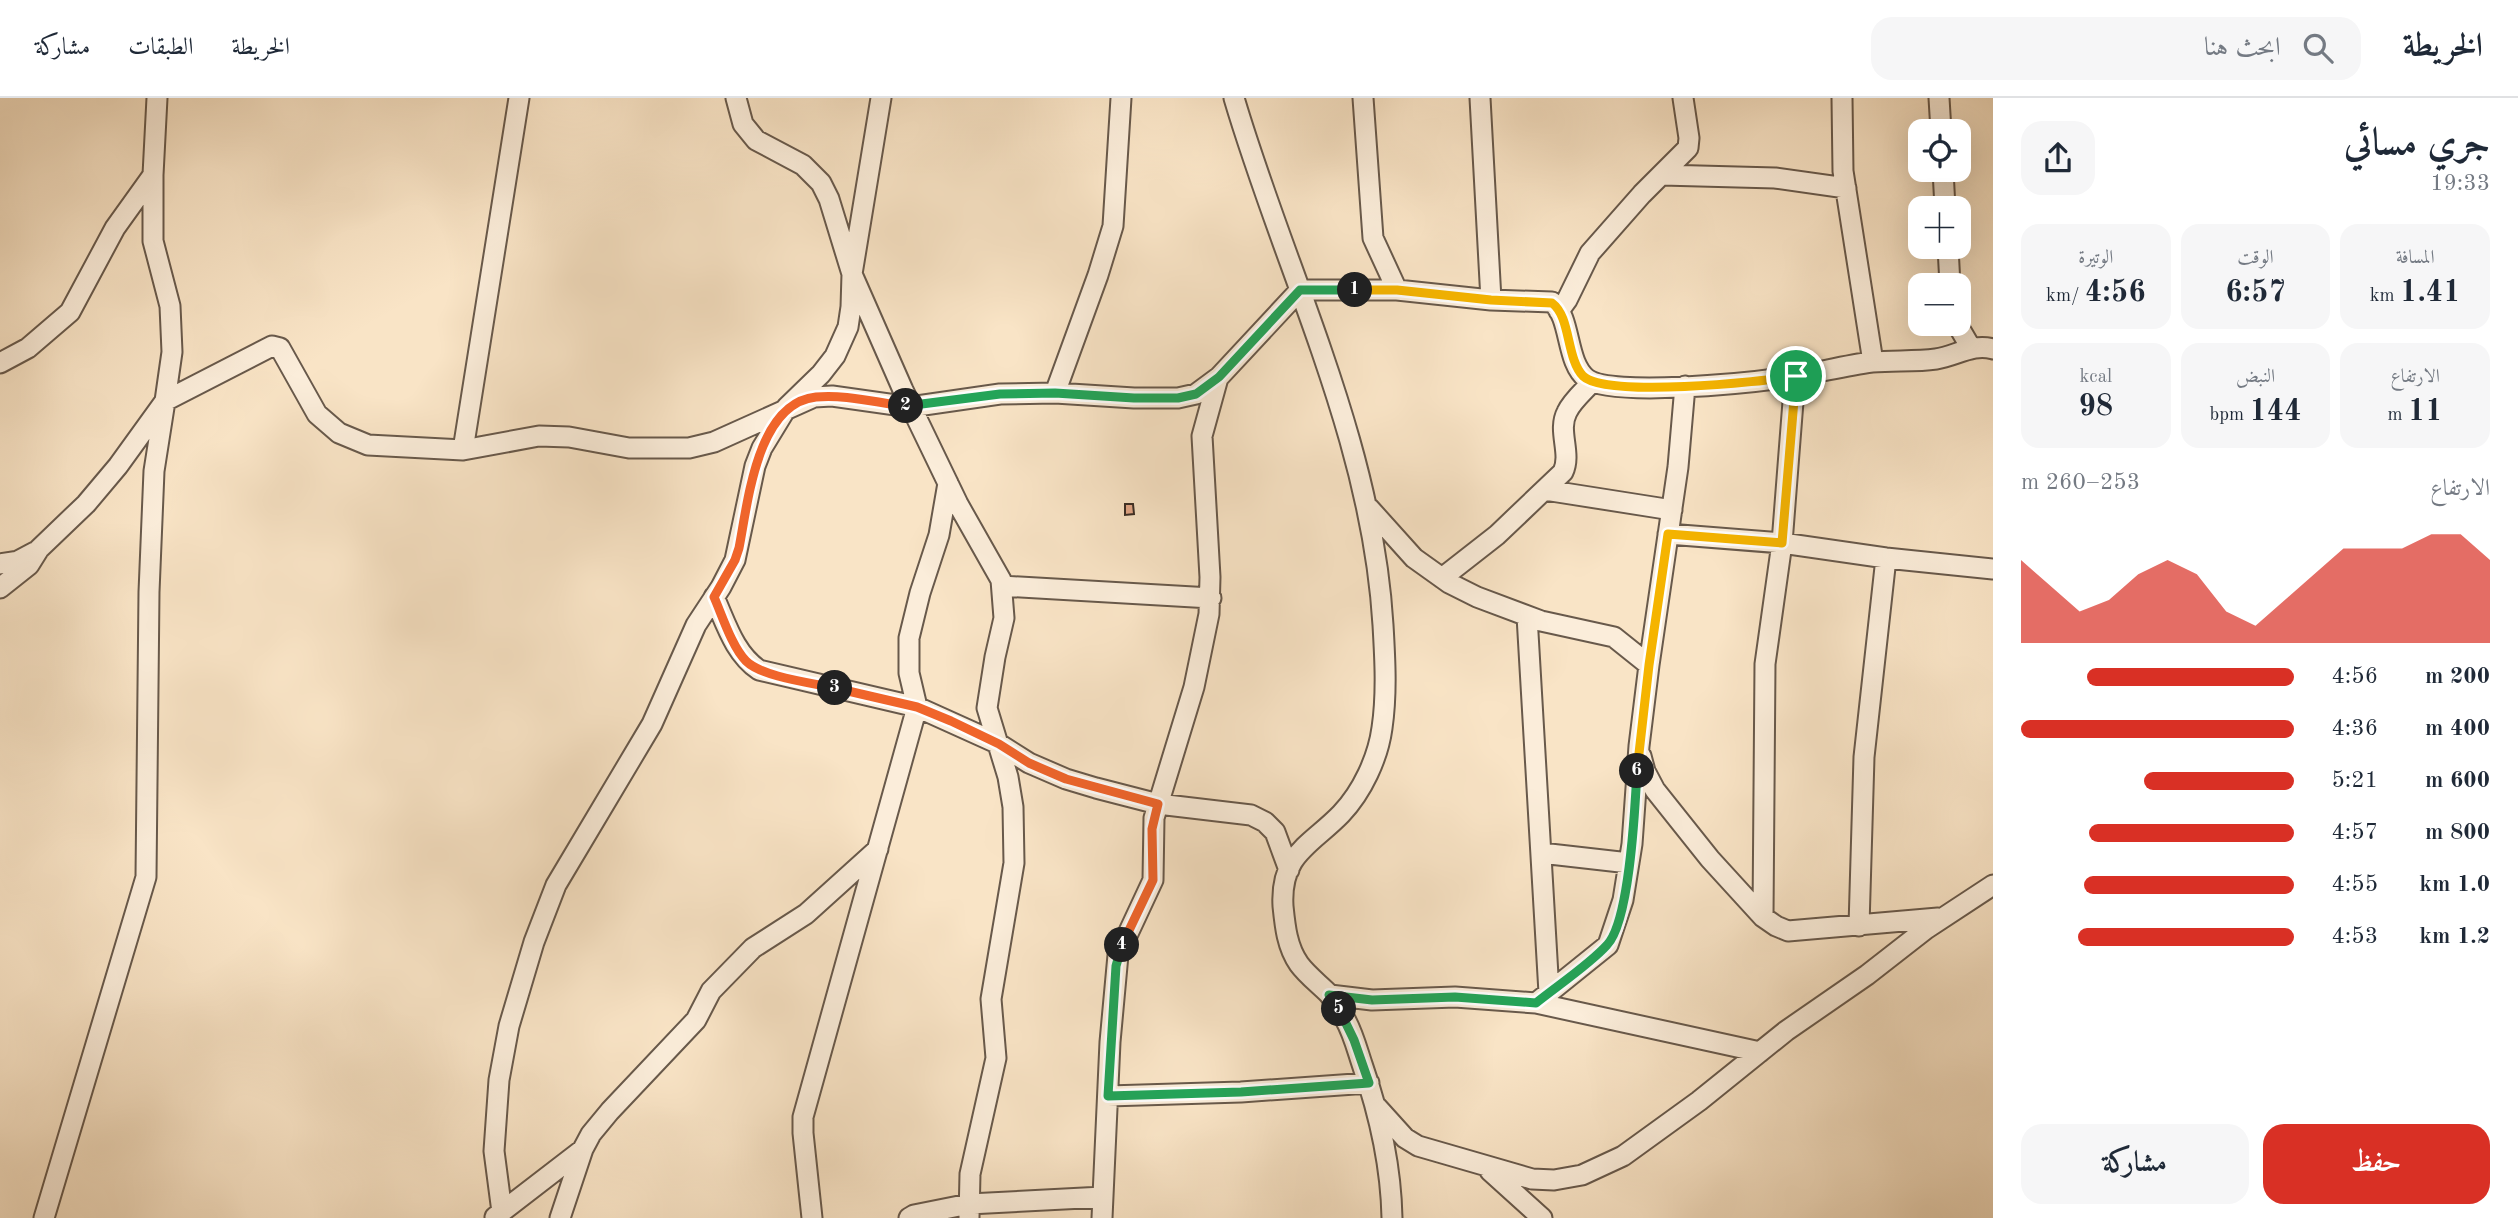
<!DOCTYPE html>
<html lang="ar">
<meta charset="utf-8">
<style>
body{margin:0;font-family:"Old Standard TT",Amiri,serif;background:#f6f6f7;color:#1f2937;direction:rtl;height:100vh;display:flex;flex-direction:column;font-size:26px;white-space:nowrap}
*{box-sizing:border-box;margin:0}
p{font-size:23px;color:#747a83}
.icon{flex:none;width:38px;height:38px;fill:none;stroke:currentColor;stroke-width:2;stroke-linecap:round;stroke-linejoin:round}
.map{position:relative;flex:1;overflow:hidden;direction:ltr}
.panel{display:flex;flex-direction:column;background:#fff;width:525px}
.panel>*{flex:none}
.tools{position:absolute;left:1908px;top:21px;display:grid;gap:14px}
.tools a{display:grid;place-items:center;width:63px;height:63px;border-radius:14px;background:#fff;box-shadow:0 7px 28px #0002;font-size:35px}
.pin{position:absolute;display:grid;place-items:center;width:60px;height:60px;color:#fff;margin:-30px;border:4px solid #fff;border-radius:50%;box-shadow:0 2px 7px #0007}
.km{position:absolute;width:35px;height:35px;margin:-18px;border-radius:50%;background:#222;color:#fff;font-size:19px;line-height:35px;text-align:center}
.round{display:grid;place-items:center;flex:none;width:74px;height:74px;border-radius:21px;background:#f6f6f7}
.headline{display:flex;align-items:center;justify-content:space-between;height:119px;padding:0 28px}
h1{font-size:38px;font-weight:700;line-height:52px}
.metrics{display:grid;grid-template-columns:repeat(3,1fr);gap:10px;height:119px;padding:7px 28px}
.metrics div{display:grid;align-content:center;border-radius:18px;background:#f6f6f7;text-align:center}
.metrics b{font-size:30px;font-weight:700}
.metrics small{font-size:19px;font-weight:400}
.metrics p{font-size:19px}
.chart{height:196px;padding:14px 28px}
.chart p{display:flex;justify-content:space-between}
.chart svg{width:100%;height:126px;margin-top:7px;fill:#d93025;opacity:.7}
.action{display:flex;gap:14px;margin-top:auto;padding:14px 28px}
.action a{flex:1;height:80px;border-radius:21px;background:#d93025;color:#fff;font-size:28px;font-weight:700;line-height:80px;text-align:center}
.action a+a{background:#f6f6f7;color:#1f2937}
ul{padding:0 28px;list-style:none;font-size:23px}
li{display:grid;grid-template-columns:112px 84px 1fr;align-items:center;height:52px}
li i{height:18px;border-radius:9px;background:#d93025}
header{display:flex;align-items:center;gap:42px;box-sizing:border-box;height:98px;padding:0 35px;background:#fff;border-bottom:2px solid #e0e1e3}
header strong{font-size:33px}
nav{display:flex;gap:38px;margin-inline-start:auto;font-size:24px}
.search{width:490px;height:63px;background:#f6f6f7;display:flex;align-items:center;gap:18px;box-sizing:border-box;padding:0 24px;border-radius:21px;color:#747a83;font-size:26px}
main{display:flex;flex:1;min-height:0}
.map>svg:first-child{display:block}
.building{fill:#e4a787;stroke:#382b22;stroke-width:2}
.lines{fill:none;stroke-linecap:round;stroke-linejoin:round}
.minor-casing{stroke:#68594b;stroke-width:23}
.minor{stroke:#fbedda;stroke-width:19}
.split-1-casing{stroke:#fff;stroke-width:14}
.split-2-casing{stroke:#fff;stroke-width:14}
.split-3-casing{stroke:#fff;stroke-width:14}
.split-4-casing{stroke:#fff;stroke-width:14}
.split-5-casing{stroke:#fff;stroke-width:14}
.split-6-casing{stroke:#fff;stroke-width:14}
.split-7-casing{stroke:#fff;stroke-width:14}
.split-1{stroke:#f5b400;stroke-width:9}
.split-2{stroke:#22a559;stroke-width:9}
.split-3{stroke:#f0652b;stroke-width:9}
.split-4{stroke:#f0652b;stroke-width:9}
.split-5{stroke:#22a559;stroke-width:9}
.split-6{stroke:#22a559;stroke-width:9}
.split-7{stroke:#f5b400;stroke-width:9}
</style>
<header>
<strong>الخريطة</strong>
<div class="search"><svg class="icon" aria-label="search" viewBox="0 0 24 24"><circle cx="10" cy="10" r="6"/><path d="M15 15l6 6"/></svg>ابحث هنا</div>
<nav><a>الخريطة</a><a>الطبقات</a><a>مشاركة</a></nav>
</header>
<main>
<section class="panel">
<div class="headline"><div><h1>جري مسائي</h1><p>19:33</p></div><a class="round"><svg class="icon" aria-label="share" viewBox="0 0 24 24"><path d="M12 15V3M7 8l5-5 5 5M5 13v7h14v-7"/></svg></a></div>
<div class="metrics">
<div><p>المسافة</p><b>1.41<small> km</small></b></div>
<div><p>الوقت</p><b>6:57</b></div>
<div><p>الوتيرة</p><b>4:56<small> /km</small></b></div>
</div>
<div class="metrics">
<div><p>الارتفاع</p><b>11<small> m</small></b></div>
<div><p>النبض</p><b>144<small> bpm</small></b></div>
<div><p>kcal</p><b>98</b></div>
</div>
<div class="chart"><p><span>الارتفاع</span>253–260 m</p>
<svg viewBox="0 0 160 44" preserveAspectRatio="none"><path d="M0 44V15L10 24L20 33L30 29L40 20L50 15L60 20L70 33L80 38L90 29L100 20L110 11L120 11L130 11L140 6L150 6L160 15V44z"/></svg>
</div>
<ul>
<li><b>200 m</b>4:56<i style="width:76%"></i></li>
<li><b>400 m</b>4:36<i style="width:100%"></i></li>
<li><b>600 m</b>5:21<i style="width:55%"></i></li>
<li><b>800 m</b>4:57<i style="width:75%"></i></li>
<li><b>1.0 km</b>4:55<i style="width:77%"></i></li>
<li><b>1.2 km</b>4:53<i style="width:79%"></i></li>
</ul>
<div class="action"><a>حفظ</a><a>مشاركة</a></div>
</section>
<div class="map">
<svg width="1993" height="1120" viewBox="0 0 1993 1120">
<rect width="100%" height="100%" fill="#f9e4c6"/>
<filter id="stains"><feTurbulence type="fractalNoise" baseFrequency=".00286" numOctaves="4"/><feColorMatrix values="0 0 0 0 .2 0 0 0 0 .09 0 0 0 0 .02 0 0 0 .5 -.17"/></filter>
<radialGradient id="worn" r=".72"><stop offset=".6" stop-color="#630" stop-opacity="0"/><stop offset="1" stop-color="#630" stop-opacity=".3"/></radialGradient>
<path class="building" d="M1125,406H1133L1134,416L1125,417Z"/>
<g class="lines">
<g class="minor-casing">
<path id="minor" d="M736,0L743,26L756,42L803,67L821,85L829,101L852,176L903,292L958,406L1001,482L1004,520L995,559L987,610L1008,679L1013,709L1014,765L991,901L996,960L970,1076L969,1120
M1234,0C1286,176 1372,341 1383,527C1385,561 1387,596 1382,630C1378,660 1362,694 1341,716C1311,747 1280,756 1283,808C1285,828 1287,849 1299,866C1307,877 1319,886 1329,896C1335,904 1340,913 1345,921C1353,935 1357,951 1362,966C1379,1015 1391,1068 1392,1120
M1363,0L1373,140L1397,192
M1480,0L1491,202
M1842,0L1843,73L1873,264
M1939,0L1941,33
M1943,72L1945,110
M1662,77L1775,80L1846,90
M1948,149L1950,187
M1559,213L1567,202L1590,155L1642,96L1688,50L1689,40L1683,0
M1957,226L1971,250
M0,265L28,250L70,214L115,130L153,77
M1055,295L1098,177L1113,128L1121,0
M463,352L519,0
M1545,392L1672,412
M1369,410L1414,460L1449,485L1477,499L1541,523L1614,539L1649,567
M1668,436L1782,445L1886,460L1993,471
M0,466L18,463L35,454
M1442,480L1497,437L1563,374C1572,355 1557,333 1567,314C1572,303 1584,293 1592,284
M1002,488L1211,500
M0,490L29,467L39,451L86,406L118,368L165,303L172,254L170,208L153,143V77L157,0
M714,499C726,525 734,555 759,572L917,609L999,646L1029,665L1066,681L1096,690L1158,706L1251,717L1265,724L1275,734L1289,772
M1527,518L1549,895
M1641,658L1645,673L1655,692L1710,761L1763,819L1776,828L1788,833L1938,820
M1541,755L1629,765
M1763,819L1765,566L1782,445L1795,278
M1859,828L1864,659L1886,460
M1330,897L1372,902L1455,899L1536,905L1760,954
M1536,905L1608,847L1623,802L1632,746L1639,648L1649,567L1678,369L1685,288
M1108,998L1241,994L1369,985
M1377,1009L1405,1040L1418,1048L1532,1081L1554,1082L1582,1077L1623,1058L1699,1003L1786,933L1867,877L1926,831L1993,787
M1490,1073L1542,1120
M502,1114L494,1053L499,982L509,928L534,844L556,787L652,626L696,527L721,489L735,462L755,368L762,350L787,309L821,276L835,258L848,229L851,209L852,176L881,0
M495,1119L582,1052
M44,1120L146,779L149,494L154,373L165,303L272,248L280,250L317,316L339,335L368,347L463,352L539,338L569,339L629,350H689L714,344L814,299L832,298L910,309L1000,296L1055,295L1134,300H1178L1196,296L1219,279L1300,192H1397L1491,202L1552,204C1572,220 1565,264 1587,281C1612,299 1748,285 1783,280C1813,276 1842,268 1872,264C1894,262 1915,264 1936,261C1956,258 1973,245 1993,251
M560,1120L583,1051L591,1036L610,1013L696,922L711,893L753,850L806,816L878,751
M812,1120L803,1035V1019L917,609L909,575V540L920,495L939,437L948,385
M909,1120L914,1117L969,1106L1103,1099
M1102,1120L1110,944L1118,857L1153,782L1154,720L1194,589L1209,516L1210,479L1202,338L1218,280"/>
</g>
<use href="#minor" class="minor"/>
</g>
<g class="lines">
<g class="split-1-casing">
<path id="split-1" d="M1355,192H1397L1491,202L1552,205C1571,219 1566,260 1583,278C1605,300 1761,284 1796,278"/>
</g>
<g class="split-2-casing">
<path id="split-2" d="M906,308L1000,296L1055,295L1134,300H1178L1196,296L1219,279L1300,192H1355"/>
</g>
<g class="split-3-casing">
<path id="split-3" d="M835,590C812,585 762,579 746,563C732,549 722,517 714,499L735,462L739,450C748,404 757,305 816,299C845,296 878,305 906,308"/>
</g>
<g class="split-4-casing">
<path id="split-4" d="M835,590L917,609L951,623L999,646L1029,665L1066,681L1158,706L1152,731L1153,782L1122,847"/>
</g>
<g class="split-5-casing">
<path id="split-5" d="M1122,847L1116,868L1108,998L1241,994L1369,985L1354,942L1339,911"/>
</g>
<g class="split-6-casing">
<path id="split-6" d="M1339,911L1329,897L1372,902L1455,899L1536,905C1557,888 1590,866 1607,847C1630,823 1635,709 1637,673"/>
</g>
<g class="split-7-casing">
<path id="split-7" d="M1637,673L1649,567L1668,436L1782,445L1796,278"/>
</g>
<use href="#split-1" class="split-1"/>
<use href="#split-2" class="split-2"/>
<use href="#split-3" class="split-3"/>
<use href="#split-4" class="split-4"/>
<use href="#split-5" class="split-5"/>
<use href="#split-6" class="split-6"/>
<use href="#split-7" class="split-7"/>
</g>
<rect width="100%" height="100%" filter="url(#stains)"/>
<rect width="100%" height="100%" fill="url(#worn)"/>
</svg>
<div class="tools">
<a><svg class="icon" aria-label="locate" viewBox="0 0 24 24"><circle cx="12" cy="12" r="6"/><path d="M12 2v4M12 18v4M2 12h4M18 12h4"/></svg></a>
<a>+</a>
<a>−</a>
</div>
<div class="pin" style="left:1796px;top:278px;background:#1e9e55"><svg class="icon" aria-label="arrive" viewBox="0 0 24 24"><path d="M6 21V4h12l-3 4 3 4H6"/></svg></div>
<b class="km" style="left:1355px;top:192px">1</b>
<b class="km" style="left:906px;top:308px">2</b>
<b class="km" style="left:835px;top:590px">3</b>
<b class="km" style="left:1122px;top:847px">4</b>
<b class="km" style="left:1339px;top:911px">5</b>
<b class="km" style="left:1637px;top:673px">6</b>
</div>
</main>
